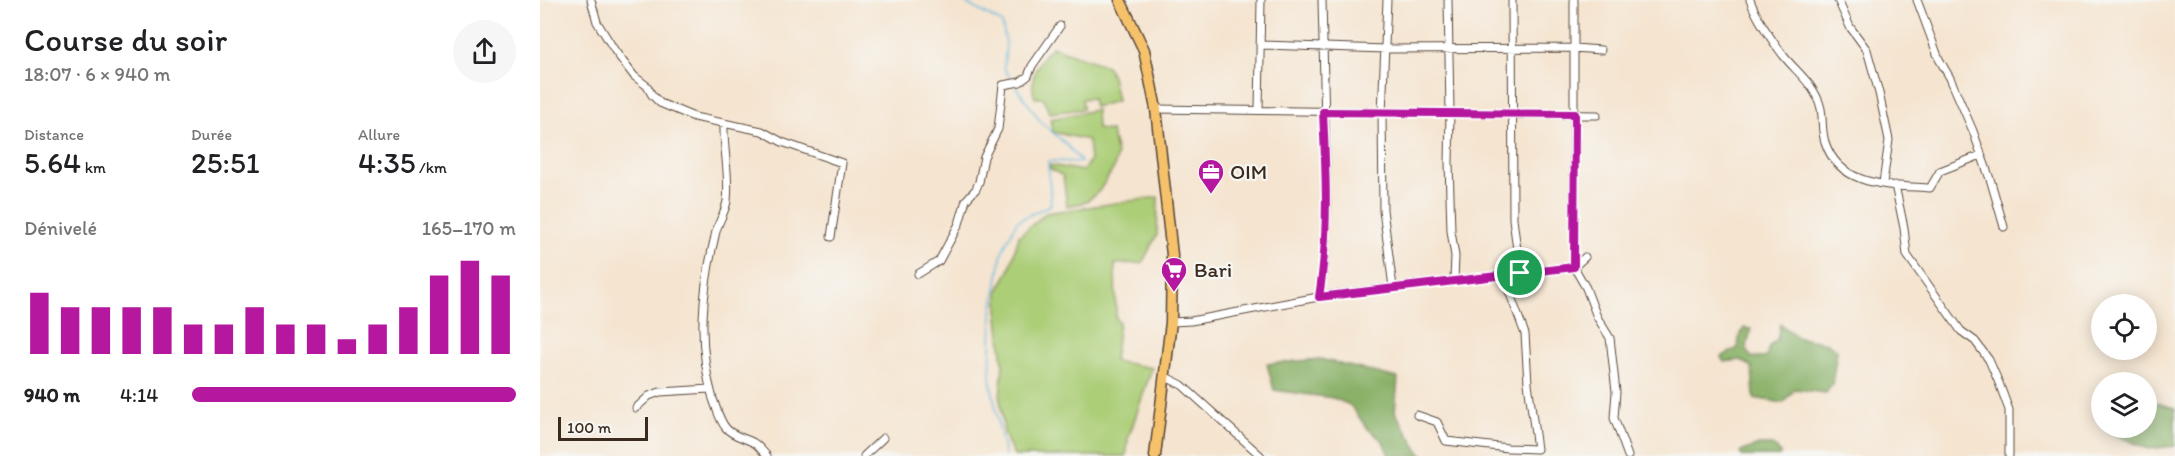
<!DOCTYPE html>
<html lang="fr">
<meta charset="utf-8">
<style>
body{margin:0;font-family:Itim,sans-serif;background:#f6f6f6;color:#202124;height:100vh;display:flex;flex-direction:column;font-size:22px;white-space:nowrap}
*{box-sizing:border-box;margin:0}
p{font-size:20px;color:#757577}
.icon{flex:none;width:33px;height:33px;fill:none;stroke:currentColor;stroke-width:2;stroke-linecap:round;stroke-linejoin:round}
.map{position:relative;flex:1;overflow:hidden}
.details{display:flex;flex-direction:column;background:#fff;width:540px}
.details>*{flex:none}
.buttons{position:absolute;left:1551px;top:294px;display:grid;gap:12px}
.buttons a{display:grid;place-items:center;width:66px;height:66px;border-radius:50%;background:#fff;box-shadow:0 3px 15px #0003;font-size:30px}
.scale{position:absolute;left:18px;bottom:15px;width:90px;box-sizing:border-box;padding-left:6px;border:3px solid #3b2a1e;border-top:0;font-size:16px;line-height:21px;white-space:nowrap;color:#3b2a1e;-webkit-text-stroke:4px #f6f6f2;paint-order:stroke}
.pin{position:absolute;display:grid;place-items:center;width:51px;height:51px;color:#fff;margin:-26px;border:3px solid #fff;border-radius:50%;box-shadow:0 2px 6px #0007}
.round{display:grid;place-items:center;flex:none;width:63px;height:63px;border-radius:32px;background:#f6f6f6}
.headline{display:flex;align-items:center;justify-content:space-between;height:102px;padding:0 24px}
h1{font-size:33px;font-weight:600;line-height:45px}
.metrics{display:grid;grid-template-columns:repeat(3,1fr);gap:9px;height:102px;padding:6px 24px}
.metrics div{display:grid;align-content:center}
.metrics b{font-size:30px;font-weight:600}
.metrics small{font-size:16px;font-weight:400}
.metrics p{font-size:16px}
.chart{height:168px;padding:12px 24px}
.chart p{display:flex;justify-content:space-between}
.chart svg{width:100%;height:108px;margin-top:6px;stroke:#b5179e;stroke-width:6}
ul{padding:0 24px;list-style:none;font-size:20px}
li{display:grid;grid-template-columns:96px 72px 1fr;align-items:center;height:45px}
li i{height:15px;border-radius:8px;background:#b5179e}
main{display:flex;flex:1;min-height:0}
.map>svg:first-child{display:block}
.green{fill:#acce77;stroke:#747c4a;stroke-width:1.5}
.forest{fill:#89b168;stroke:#626e43;stroke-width:1.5}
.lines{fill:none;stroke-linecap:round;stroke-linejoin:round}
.stream{stroke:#61b8de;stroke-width:1.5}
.minor-casing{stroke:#574639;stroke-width:9}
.highway-casing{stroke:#574639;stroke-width:13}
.minor{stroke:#fff;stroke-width:7}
.highway{stroke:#f5c16b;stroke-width:10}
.route-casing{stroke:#fff;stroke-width:12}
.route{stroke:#b5179e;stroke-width:8}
.labels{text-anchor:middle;stroke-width:4.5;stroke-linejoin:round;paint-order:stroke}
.poi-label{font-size:21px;fill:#3b2a1e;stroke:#f6f6f2;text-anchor:start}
</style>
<main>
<section class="details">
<div class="headline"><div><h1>Course du soir</h1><p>18:07 · 6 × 940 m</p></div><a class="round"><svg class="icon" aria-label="share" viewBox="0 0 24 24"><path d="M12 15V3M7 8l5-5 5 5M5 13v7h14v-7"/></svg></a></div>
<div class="metrics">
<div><p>Distance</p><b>5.64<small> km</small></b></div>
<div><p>Durée</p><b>25:51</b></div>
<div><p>Allure</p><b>4:35<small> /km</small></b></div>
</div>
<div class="chart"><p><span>Dénivelé</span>165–170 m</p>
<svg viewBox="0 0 160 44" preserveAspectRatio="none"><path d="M5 44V19M15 44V25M25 44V25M35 44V25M45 44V25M55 44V32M65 44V32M75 44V25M85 44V32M95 44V32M105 44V38M115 44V32M125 44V25M135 44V12M145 44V6M155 44V12"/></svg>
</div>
<ul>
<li><b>940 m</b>4:14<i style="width:100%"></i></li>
</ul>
</section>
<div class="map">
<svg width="1635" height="456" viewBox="0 0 1635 456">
<rect width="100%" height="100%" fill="#f6f6f2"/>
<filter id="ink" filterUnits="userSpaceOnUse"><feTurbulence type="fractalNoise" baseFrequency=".0167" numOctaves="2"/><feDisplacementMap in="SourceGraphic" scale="12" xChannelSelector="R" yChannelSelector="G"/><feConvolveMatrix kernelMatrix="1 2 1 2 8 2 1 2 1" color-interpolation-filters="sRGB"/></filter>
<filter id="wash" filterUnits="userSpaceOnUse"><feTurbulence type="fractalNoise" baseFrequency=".008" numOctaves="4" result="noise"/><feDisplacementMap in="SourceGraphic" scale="24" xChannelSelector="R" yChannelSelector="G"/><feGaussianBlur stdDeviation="1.35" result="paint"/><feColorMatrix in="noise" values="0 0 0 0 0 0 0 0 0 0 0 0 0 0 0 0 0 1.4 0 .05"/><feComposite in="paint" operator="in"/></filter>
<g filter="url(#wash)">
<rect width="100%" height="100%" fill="#f5e4cf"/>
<path class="green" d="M512,47L567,66L572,76L577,101L554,107L552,98L542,99L543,109L509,113L504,98H495C488,80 498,59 512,47Z
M556,110L557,129L571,131L577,154L574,168L559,191L546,202L527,206L523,176L509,168L510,165L543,171L550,160L548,140L513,132L510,119Z
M618,197L617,235L602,263L575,264L576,319L579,322L574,361L612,368L588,439L586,456H474L464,433L460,398L463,364L458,317V290L469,271L479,236L506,213Z"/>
<path class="forest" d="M1240,324L1259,338L1287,343L1297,350L1292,385L1286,393L1255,389L1243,403L1214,398L1212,367L1201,360L1184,362L1181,357L1198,348L1199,338L1204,328L1211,329L1206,350L1211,357L1226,358L1229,347L1237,340Z
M780,359L858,378L855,412L880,453L884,456H849L843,441L827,428L810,405L793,398L734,390L727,364Z
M1613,402L1635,408V446L1608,449L1569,432L1568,428H1606L1607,421H1610Z
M1219,445H1232L1241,453L1240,456H1202L1200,452Z"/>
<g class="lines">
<path class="stream" d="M420,0L462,23L466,44L464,68L472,80
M465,456L450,378L452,313L462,252L477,221L511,205L508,161L541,162L527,145L502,123L476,87"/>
</g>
</g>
<g filter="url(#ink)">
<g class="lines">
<g class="minor-casing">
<path id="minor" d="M51,0L57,22L75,51L94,76L107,86L112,95L120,103L154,117L222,131L242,142L302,163L291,237
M847,0L842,113L843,210L853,287
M908,0L910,112L909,162L911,231L915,256L914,280
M972,0L973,219L980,273
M1034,0V267L1046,288L1057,317L1070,338L1076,392L1074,418L1088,456
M1210,0C1216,17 1232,41 1243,55C1252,67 1265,77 1273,90C1287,112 1279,122 1285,142C1300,188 1350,185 1390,188L1400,171L1441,155
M1298,0L1310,27L1327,50L1339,93L1349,140L1343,183
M1377,0L1399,59L1410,78L1433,131L1451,182L1464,227
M720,45L846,49L1034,48L1061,50
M616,109L1057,115
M719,110L721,0
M184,123C183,149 190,175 187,201C185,214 177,223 175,236C162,291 157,343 173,399C177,409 179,420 186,428C192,436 206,438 214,443C219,446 223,452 227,456
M1355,185L1364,228L1367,255L1421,331L1435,341L1449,360L1459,383L1469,410V456
M378,274L399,261L419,224L426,200L436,189L439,182L444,157L458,129L463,85L480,82L488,76L492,66L520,26
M779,297L784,265L787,206L782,0
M631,322L651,321L789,295L1034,267L1045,257
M624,376L642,385L721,456
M96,408L109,396L120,392L170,389
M877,415L897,422L906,441L968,448L997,449L988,383L985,334L963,275
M324,456L343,438"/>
</g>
<g class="highway-casing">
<path id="highway" d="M580,0L604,50L616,109L632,255L631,322L615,456"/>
</g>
<use href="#minor" class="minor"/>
<use href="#highway" class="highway"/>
</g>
</g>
<g class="lines" filter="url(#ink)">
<g class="route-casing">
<path id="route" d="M783,112L1035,114L1034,267L779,297C789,235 786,174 783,112Z"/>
</g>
<use href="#route" class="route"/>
</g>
<defs>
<g id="office-pin" transform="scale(1.35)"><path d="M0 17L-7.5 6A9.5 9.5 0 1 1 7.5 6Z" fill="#b5179e" stroke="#f6f6f2"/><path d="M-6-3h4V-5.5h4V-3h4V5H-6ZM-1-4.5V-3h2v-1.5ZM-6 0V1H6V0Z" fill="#fff"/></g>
<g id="supermarket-pin" transform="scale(1.35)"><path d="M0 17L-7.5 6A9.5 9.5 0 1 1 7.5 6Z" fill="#b5179e" stroke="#f6f6f2"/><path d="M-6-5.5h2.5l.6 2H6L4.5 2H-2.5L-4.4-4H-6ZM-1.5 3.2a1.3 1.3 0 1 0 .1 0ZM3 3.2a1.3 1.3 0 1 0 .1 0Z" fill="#fff"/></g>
</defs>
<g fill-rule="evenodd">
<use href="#office-pin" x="671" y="172"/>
<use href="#supermarket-pin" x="634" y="270"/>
</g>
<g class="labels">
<g class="poi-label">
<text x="690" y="179">OIM</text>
<text x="654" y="277">Bari</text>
</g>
</g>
</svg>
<div class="buttons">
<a><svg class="icon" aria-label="locate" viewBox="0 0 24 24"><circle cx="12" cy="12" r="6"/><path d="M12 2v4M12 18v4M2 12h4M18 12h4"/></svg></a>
<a><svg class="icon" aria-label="layers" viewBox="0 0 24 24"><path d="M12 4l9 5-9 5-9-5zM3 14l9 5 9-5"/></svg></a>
</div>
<div class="scale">100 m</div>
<div class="pin" style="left:980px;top:273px;background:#1e9e55"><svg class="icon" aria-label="arrive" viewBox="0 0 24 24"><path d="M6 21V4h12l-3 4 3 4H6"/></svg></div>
</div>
</main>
